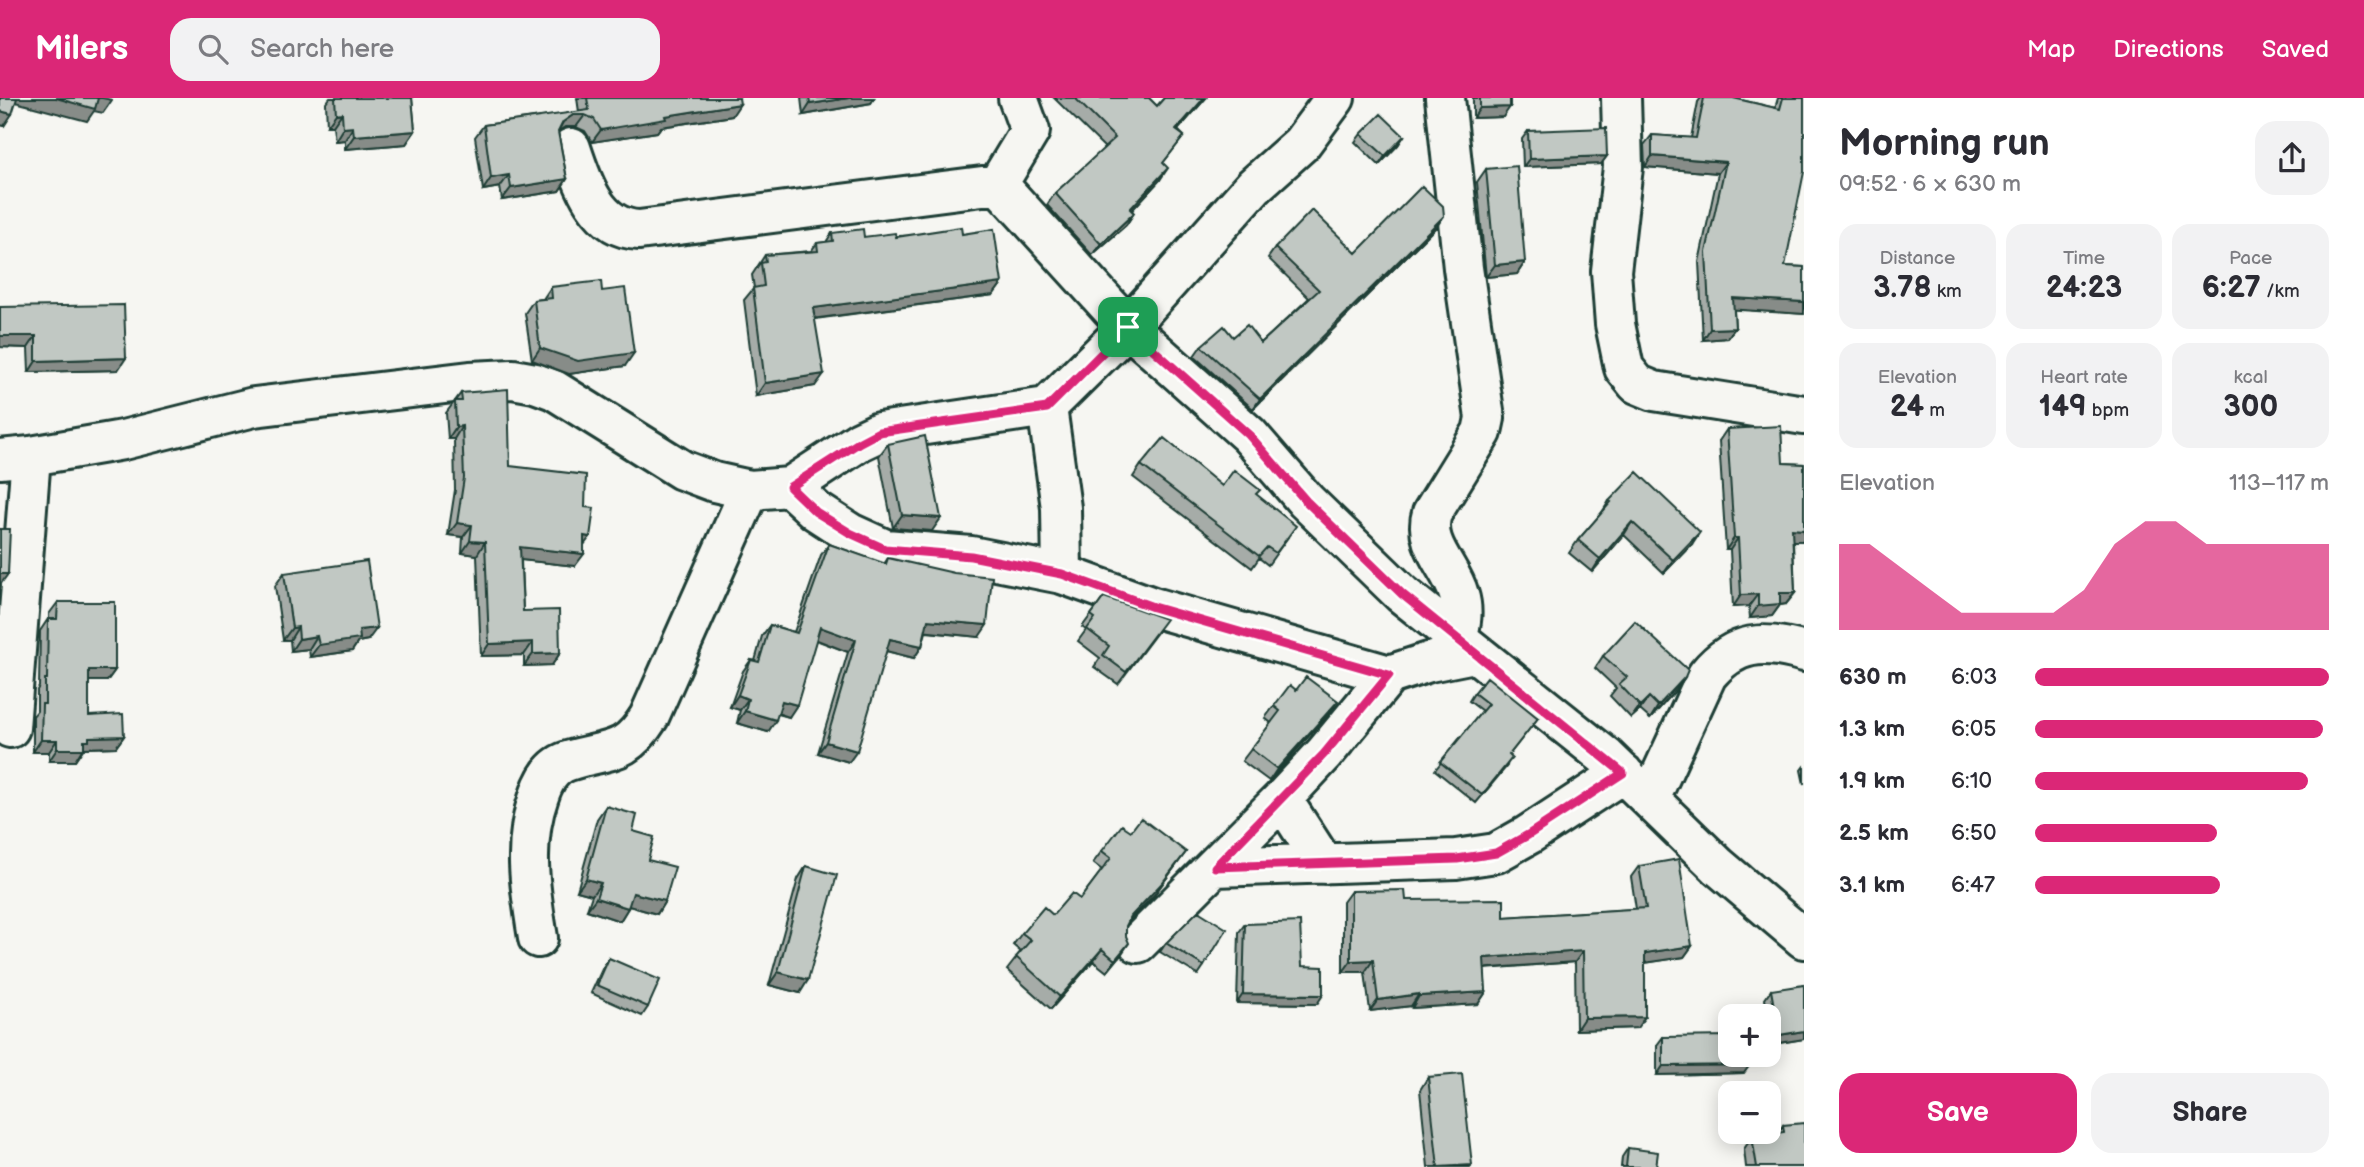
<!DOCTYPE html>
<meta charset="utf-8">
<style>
body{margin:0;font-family:"Balsamiq Sans",sans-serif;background:#f2f2f3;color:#2b2b33;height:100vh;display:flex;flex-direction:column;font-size:26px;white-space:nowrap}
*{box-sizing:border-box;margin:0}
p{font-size:23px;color:#7c7c81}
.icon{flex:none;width:38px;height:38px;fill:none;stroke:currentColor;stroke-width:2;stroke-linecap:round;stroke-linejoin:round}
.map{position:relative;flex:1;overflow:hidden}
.details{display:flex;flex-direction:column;background:#fff;width:560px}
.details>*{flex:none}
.controls{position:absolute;left:1718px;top:906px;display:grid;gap:14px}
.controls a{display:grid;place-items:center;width:63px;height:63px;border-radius:14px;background:#fff;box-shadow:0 4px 18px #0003;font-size:35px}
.pin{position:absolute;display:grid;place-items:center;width:60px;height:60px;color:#fff;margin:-30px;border-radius:14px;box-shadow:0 4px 10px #0006}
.round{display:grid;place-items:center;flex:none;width:74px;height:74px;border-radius:21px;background:#f2f2f3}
.head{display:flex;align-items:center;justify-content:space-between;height:119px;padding:0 35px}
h1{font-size:38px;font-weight:700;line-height:52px}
.figures{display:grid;grid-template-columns:repeat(3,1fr);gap:10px;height:119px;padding:7px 35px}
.figures div{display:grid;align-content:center;border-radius:18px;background:#f2f2f3;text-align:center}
.figures b{font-size:30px;font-weight:700}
.figures small{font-size:19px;font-weight:400}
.figures p{font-size:19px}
.chart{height:196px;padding:14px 35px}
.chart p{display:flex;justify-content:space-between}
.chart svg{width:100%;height:126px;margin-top:7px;fill:#db2777;opacity:.7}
.action{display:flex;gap:14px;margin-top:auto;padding:14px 35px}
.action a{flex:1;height:80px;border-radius:21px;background:#db2777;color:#fff;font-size:28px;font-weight:700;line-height:80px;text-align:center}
.action a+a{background:#f2f2f3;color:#2b2b33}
ul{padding:0 35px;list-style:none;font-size:23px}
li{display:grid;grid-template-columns:112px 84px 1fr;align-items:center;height:52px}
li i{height:18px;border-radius:9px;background:#db2777}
header{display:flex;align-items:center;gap:42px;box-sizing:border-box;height:98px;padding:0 35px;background:#db2777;color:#fff}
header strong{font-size:33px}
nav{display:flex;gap:38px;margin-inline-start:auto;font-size:24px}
.search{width:490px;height:63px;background:#f2f2f3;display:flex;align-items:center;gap:18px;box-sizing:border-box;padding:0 24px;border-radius:21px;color:#7c7c81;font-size:26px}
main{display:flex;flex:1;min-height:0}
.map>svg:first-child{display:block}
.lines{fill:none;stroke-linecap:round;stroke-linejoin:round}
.minor-casing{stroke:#1f3d34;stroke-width:44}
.minor{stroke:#f6f6f2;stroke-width:38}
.wall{fill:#a6aca8;stroke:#1f3d34;stroke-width:2}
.shaded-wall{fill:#878c88;stroke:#1f3d34;stroke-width:2}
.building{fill:#c1c8c3;stroke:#1f3d34;stroke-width:2}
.route-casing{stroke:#fff;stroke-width:14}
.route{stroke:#db2777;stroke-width:9}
</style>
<header>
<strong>Milers</strong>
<div class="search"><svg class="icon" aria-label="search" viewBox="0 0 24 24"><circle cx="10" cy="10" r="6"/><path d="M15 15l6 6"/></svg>Search here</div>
<nav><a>Map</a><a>Directions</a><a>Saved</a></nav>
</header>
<main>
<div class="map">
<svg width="1804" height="1069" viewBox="0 0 1804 1069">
<rect width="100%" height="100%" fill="#f6f6f2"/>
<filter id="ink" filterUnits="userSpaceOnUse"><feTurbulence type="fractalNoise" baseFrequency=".0143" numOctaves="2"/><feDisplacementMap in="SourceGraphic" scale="14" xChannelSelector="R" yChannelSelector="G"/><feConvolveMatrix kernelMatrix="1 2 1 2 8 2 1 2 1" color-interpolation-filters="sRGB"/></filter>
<g filter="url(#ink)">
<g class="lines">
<g class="minor-casing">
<path id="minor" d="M1018,0L1030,33L998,86L1128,229L1249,337L1306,403L1402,496L1606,659L1718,768L1804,841
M1445,0L1463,170L1485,320L1482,334L1432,415C1422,447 1451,468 1459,497C1464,513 1461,526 1457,542
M1621,0L1623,69L1611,173L1615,226L1624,270L1637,286L1654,293L1804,317
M571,50C582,84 597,131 639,132L998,86
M1047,309L1061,410L1062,476
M0,361L31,358L123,342L254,309L470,283L513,281L535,285L554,292L682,372L714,384L750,392L790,389L860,343L879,334L1047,309L1128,229L1254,88L1301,46L1335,0
M790,389L816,413L850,435L885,451L971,458L1062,476L1153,509L1389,577
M10,630L31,358
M1282,701L1324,766
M1650,701L1707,577C1735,543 1764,542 1804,554
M1215,769L1456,761L1496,755L1528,737L1623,675
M538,840C530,791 522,746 539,698C544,682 552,668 568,663C608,650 624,659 649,619L750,392
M1138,845L1282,701L1324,656L1389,577L1429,564L1474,555"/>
</g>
<use href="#minor" class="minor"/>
</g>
<path class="wall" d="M330,0H412L415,33L406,46L345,51V42L335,43L333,28H327L326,5Z
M577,0H739L732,18L661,29L657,34L592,44L585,33L576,29H565L558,33L567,81L559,93L502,102L500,89L483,92L475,39L484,27L579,14Z
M801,0H874L871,5L803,17Z
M1054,0H1149L1157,8L1164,0H1206L1178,32L1184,38L1163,65L1160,82L1132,112L1134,115L1126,127L1092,157L1047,107L1055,95L1105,50Z
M1473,0H1510L1503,19L1473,20Z
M1701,0H1733L1775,10L1778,0H1804L1785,168L1804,169V216L1734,211L1735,230L1727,240L1703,242L1699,164L1718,75L1645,69L1644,47L1652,37L1691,40L1698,4Z
M1528,33L1607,58L1601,66L1523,69L1522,41Z
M1361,36L1404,38L1398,47L1379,67L1355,44Z
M1486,71L1525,164L1517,176L1486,179L1477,84Z
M1437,128L1253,311L1194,258L1201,248L1233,239L1261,245L1309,200L1268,160L1275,150L1356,155Z
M832,135L864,139L962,136L1002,185L993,197L815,221V288L756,298L744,202L754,190L752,177L765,157L811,153L817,145L826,144Z
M551,189L602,193L625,268L569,276L532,262L525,215L534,202L543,201Z
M124,207L118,272L29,274L28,250L0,249Z
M461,295L510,368L584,447L575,468L521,462L523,513L560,555L552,567L524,568V557L481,558L477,457L462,455L463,439L448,437L455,392L454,341H448L446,315Z
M1727,331L1783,365L1804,366V443H1793L1795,495L1786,506L1780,507L1772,518L1750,520L1749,508L1733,509L1730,452H1726L1719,343Z
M888,346L932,433L893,430L879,358Z
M1141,367L1256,397L1288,439L1268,467L1259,460L1252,470L1133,379Z
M1609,403L1692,446L1664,475L1624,437L1592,474L1569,455L1578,442L1601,416Z
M829,446L884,466L888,460L979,539L926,534L922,548L914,560L886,553L849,664L818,655L848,554L816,542L789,619L778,616L768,634L737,625L740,612L730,609L743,573L751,562L755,563L762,538L770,527L794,534L821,457Z
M284,475L368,542L358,544L352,553L310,559L309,551L291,553L290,542H283L275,488Z
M1104,499L1158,533L1118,586L1094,569L1100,560L1078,543L1086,532L1082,529Z
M58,504L115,572L107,583H89V618L124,638L116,649L84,650L75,663H49V654H33V618L37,613V592L39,589L40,533L48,521H49V516Z
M1603,558L1685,579L1676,592L1650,621L1640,612L1631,620L1610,598L1616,590L1595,570Z
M1474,595L1538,620L1509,657L1507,668L1476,705L1435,672L1482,613L1469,603Z
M1274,608L1329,615L1269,683L1242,663L1271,625L1265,620Z
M1804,668V686L1801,672Z
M606,708L633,733L648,762L665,803L657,816L629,808L620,823L587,812L592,797L577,793L597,721Z
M1131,733L1186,754L1154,797L1127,825L1121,857L1107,874L1093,863L1051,911L1007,872L1021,854L1013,847L1022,835L1080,801L1102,772L1093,765L1102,753Z
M806,768L800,895L769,887L798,781Z
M1639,768L1692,848L1684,859L1645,865L1637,930L1576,932L1575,864L1484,871L1486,894L1478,906L1412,910L1411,908L1370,913L1365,874H1343V804L1351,793L1504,819L1636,811L1631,779Z
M1245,826L1302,868L1317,906L1237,905L1239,834Z
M1166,845L1204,868L1198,877L1160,854Z
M609,860L648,909L642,918L591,895L603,869Z
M1771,892L1804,941L1773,946L1769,919H1768L1765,901Z
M1663,939L1744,975L1657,977V947Z
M1428,979L1472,1067L1470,1069H1428L1420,992Z
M1783,1027L1804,1069H1746L1744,1051L1752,1039L1778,1035Z
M1628,1050L1656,1069H1621L1622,1059Z"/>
<path class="shaded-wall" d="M13,0H102L112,2L103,15L94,13L87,23L11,3Z
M849,0H874L871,5L803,17L810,6Z
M1204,0H1206L1168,43L1176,32Z
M740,6L732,18L661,29L657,34L592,44L601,32L665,18Z
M1510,9L1503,19L1473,20L1480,10Z
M0,13L12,16L4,28L0,27Z
M342,15L333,28H327L336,16Z
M573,17H585L576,29H565L554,36L563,24Z
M353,29L345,42L335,43L343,30Z
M415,33L406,46L345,51L354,38Z
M1404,38L1398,47L1379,67L1385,58Z
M1607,58L1601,66L1523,69L1529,61Z
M1652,58L1726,64L1718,75L1645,69Z
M1168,70L1160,82L1122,123L1130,111Z
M509,77L500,89L483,92L491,80Z
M567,81L559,93L502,102L511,90Z
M1134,115L1126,127L1092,157L1101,146Z
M1444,118L1437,128L1253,311L1260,301Z
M1525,164L1517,176L1486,179L1495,167Z
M1002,185L993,197L804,222L813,210Z
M1733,200L1804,204V216L1726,211Z
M1735,230L1727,240L1703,242L1710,231Z
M0,238H36L28,250L0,249Z
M540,250L634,255L625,268L569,276L532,262Z
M126,260L118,272L29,274L36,263Z
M824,276L815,288L756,298L765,285Z
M462,328L454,341H448L456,329Z
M902,417L941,420L932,433L893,430Z
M1632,424L1624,437L1592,474L1600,461Z
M457,425L472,427L463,439L448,437Z
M1792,431L1804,432V443H1784Z
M1700,434L1692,446L1664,475L1673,462Z
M584,438L590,439L581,451Z
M1734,440H1738L1730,452H1726Z
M470,443L485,444L477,457L462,455Z
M520,449L584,456L575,468L512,461Z
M0,476H8L0,487Z
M1780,495H1795L1786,506L1780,507L1772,518L1750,520L1758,508Z
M1758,496L1749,508L1733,509L1741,497Z
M928,522L987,527L979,539L920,533Z
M298,529L290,542H283L292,530Z
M820,529L856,542L848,554L812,540Z
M377,530L368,542L358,544L352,553L310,559L319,547L359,532Z
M317,538L309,551L291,553L299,541Z
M890,541L922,548L914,560L882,552Z
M533,544L524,557L481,558L489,546Z
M560,555L552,567L524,568L533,556Z
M89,572H115L107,583H81Z
M1685,579L1676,592L1650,621L1658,608Z
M738,597L748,601L740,612L730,609Z
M1649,599L1640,612L1631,620L1640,608Z
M782,603L797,607L789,619L774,614Z
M1338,603L1329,615L1269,683L1277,671Z
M745,613L776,622L768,634L737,625Z
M124,638L116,649L83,650L75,663H49L57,651L84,643L89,639Z
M41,642H57L49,654H33Z
M826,644L857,653L849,664L818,655Z
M1186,754L1154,797L1122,830L1131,818Z
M586,781L601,785L592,797L577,793Z
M633,795L665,803L657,816L625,807Z
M596,800L628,810L620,823L587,812Z
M1129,845L1121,857L1107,874L1115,862Z
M1692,848L1684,859L1637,866L1645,855Z
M1102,851L1093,863L1051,911L1060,899Z
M1583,853L1575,864L1476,871L1484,860Z
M1373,862L1365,874H1343L1351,863Z
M778,874L808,882L800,895L769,887Z
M1486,894L1478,906L1412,910L1419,898Z
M1243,896L1323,897L1317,906L1237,905Z
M1419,896L1411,908L1370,913L1378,902Z
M1645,919L1637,930L1576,932L1584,920Z
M1804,933V941L1773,946L1779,937Z
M1750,967L1744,975L1657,977L1663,968Z"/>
<path class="building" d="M0,0H17L12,16L0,13Z
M56,0H98L95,11Z
M335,0H412L415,33L354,38L353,29L343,30L342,15L336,16Z
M587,0H739L740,6L665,18L666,21L601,32L594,21L585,17H573L563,24L558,34L567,81L511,90L509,77L491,80L484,27L589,12Z
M809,0H849L810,6Z
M1075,0H1149L1157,8L1164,0H1204L1176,32L1184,38L1163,65L1168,70L1130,111L1134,115L1101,146L1055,95L1115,40Z
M1480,0H1510V9L1480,10Z
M1704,0H1733L1780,11L1783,0H1804V74L1785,168L1804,169V204L1733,200L1735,230L1710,231L1706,154L1726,64L1652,58V37L1696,40Z
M1381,16L1404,38L1385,58L1361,36Z
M1606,30L1607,58L1529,61L1528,33Z
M1517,68L1525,164L1495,167L1486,71Z
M1422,88L1443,108L1444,118L1260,301L1201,248L1224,228L1233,239L1247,227L1261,245L1319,192L1275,150L1312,112L1356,155Z
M961,129L962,136L994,131L1002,185L813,210L824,276L765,285L753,190L764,188L761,165L766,164L765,157L818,153L817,145L833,143L832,135L863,131L864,139L895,135L896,139Z
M601,183L602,193L625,190L634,255L578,263L540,250L534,202L552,200L551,189Z
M124,207L126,260L36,263V238H0V209Z
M508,291L510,368L586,377L585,409L594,410L590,439L584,438V456L520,449L523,513L559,512L560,555L533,556V544L489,546L485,444L470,443L472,427L457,425L464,380L462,328L456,329L455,303H462L461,295Z
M1781,328L1783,365L1804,366V432L1792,431L1795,495H1780V506L1758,508V496L1741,497L1738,440H1734L1727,331Z
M925,338L941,420L902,417L888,346Z
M1164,340L1222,388L1234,372L1260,392L1256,396L1296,428L1276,455L1267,449L1259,458L1141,367Z
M1637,374L1700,434L1673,462L1632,424L1600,461L1578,442L1611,404L1609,403Z
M0,431H10L8,476H0Z
M829,446L886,466L888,460L954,475L992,479L987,527L928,522L922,548L890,541L857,653L826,644L856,542L820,529L797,607L782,603L776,622L745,613L748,601L738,597L751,562L759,564L770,527L797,535Z
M367,463L377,530L359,532L360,541L319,547L317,538L299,541L298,529L292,530L284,475Z
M1104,499L1166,521L1126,574L1103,557L1109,548L1087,531L1095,520L1091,517Z
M58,504H115V572H89V618L123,616L124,638L89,639V643H84V651H57V642H41L42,606H45V581H47L48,521H57Z
M1635,523L1688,572L1685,579L1658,608L1649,599L1640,608L1619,586L1627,579L1603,558Z
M1306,579L1338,603L1277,671L1251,651L1280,613L1274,608L1290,587L1296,592Z
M1487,579L1538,620L1509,657L1512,660L1482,697L1440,664L1488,606L1474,595Z
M606,708L637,717L633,733L654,739L648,762L675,769L665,803L633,795L628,810L596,800L601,785L586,781Z
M1141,720L1186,754L1162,785L1131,818L1126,828V838L1129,845L1115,862L1102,851L1060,899L1016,859L1031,842L1022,835L1044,809L1053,817L1072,795L1080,801L1111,760L1102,753L1122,727L1131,733Z
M1679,761L1692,848L1645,855V919L1584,920L1583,853L1484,860L1486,894L1419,898V896L1378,902L1373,862L1351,863V793L1405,792L1406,802L1504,801V819L1646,810L1639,768Z
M806,768L837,777L808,882L778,874Z
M1198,813L1227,831L1204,868L1166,845Z
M1300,824L1302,868L1323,869V897L1243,896L1245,826Z
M609,860L660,882L648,909L597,887Z
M1804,887V933L1779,937L1771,892Z
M1731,938V957H1749L1750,967L1663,968V939Z
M1462,976L1472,1067L1438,1069L1428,979Z
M1804,1025V1069H1757L1752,1039L1784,1034L1783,1027Z
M1628,1050L1658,1054L1656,1069H1626Z"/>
</g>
<g class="lines" filter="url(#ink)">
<g class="route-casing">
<path id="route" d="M1128,229L1249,337L1306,403L1402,496L1623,675L1528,737L1496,755L1457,761L1215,769L1324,656L1389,577L1153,509L1062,476L971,458L885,451L850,435L816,414L790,389L860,344L879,334L1047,310Z"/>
</g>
<use href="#route" class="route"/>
</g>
</svg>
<div class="controls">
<a>+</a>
<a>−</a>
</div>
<div class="pin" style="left:1128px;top:229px;background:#1e9e55"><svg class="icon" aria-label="arrive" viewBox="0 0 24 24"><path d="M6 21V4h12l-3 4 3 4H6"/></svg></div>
</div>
<section class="details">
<div class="head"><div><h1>Morning run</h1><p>09:52 · 6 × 630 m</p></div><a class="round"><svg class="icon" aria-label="share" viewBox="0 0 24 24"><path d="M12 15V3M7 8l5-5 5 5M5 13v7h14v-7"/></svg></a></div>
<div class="figures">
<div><p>Distance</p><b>3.78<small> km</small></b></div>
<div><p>Time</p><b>24:23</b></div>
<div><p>Pace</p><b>6:27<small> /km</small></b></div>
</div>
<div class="figures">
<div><p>Elevation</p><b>24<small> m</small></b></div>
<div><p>Heart rate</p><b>149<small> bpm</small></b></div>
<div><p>kcal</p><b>300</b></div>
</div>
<div class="chart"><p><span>Elevation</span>113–117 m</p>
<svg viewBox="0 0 160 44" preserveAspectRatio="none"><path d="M0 44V14L10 14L20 22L30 30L40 38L50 38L60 38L70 38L80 30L90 14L100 6L110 6L120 14L130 14L140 14L150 14L160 14V44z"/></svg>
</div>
<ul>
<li><b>630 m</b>6:03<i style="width:100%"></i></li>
<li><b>1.3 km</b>6:05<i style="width:98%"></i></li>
<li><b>1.9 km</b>6:10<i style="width:93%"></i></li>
<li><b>2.5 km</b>6:50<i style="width:62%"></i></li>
<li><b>3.1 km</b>6:47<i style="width:63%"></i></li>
</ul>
<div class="action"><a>Save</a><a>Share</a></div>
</section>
</main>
